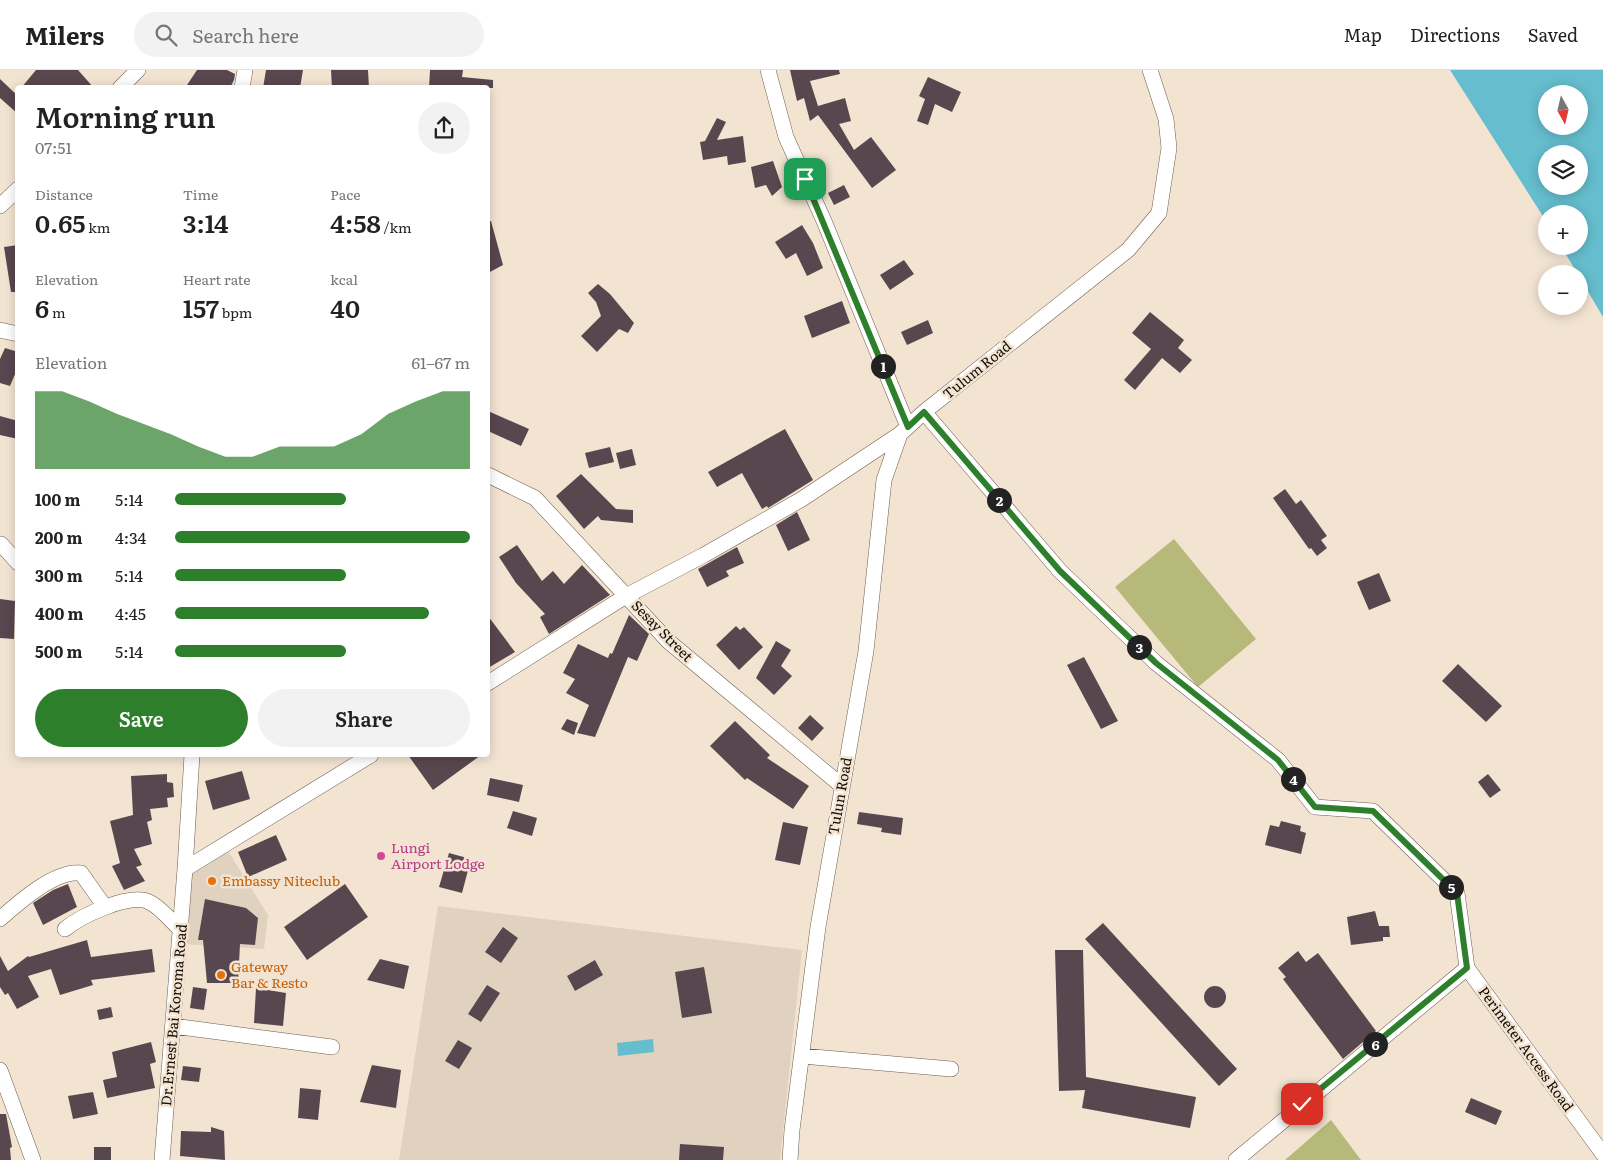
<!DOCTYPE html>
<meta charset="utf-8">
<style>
body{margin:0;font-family:Literata,serif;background:#f2f2f2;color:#222;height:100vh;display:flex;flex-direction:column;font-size:19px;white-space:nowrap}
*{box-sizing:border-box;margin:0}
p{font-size:16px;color:#767676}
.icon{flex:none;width:28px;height:28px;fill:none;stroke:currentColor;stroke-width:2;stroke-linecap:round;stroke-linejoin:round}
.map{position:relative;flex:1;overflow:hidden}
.side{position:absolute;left:15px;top:15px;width:475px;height:672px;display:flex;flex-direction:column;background:#fff;border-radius:5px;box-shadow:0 2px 12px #0003}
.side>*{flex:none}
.needle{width:32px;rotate:172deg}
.fabs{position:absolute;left:1538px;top:15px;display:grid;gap:10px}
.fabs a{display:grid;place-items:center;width:50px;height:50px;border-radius:50%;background:#fff;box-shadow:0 2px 12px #0003;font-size:25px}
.pin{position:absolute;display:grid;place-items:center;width:42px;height:42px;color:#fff;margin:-21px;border-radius:10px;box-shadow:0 2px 8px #0006}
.km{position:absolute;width:25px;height:25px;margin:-12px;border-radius:50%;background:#222;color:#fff;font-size:14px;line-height:25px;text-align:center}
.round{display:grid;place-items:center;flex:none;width:52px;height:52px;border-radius:26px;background:#f2f2f2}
.head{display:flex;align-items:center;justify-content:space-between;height:85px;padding:0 20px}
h1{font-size:28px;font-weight:600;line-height:38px}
.figures{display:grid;grid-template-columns:repeat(3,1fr);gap:8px;height:85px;padding:5px 20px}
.figures div{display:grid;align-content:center}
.figures b{font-size:25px;font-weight:600}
.figures small{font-size:14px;font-weight:400}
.figures p{font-size:14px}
.chart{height:140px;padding:10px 20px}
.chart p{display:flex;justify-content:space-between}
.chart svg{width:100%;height:90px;margin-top:5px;fill:#2d7f2b;opacity:.7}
.cta{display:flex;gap:10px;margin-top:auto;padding:10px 20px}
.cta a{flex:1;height:58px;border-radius:30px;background:#2d7f2b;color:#fff;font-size:20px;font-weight:600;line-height:58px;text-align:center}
.cta a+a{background:#f2f2f2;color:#222}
ul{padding:0 20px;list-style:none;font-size:16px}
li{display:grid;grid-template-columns:80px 60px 1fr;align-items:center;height:38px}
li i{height:12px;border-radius:6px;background:#2d7f2b}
header{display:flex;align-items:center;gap:30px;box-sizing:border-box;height:70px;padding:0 25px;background:#fff;border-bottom:1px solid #e0e0e0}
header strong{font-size:24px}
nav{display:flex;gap:28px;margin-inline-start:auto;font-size:18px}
.search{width:350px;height:45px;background:#f2f2f2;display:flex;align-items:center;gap:12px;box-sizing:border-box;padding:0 18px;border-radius:28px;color:#767676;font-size:19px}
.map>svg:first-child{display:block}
.commercial{fill:#e1d2c0}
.green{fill:#b6b979}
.water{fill:#65bdcd;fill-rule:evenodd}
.building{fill:#594750}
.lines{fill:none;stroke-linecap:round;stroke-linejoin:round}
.minor-casing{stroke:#6b5e4f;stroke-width:16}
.minor{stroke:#fff;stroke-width:15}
.route-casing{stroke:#fff;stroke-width:10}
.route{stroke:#2d7f2b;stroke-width:6}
.hotel-dot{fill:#d1479c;stroke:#f3e4d2;stroke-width:2}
.food-dot{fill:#e8710a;stroke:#f3e4d2;stroke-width:2}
.labels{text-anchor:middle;stroke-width:5;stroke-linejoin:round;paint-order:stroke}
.street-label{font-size:14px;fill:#130e08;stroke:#f3e4d2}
.hotel-label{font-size:14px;fill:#b23c85;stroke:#f3e4d2;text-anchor:start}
.food-label{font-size:14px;fill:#c56008;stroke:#f3e4d2;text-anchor:start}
</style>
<header>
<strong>Milers</strong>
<div class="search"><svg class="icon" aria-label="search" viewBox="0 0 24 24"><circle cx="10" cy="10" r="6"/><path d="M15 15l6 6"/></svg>Search here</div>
<nav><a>Map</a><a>Directions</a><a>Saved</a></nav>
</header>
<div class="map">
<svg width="1603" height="1090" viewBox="0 0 1603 1090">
<rect width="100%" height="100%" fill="#f3e4d2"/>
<path class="commercial" d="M227,779L268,845L264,879L183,874L192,801Z
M438,836L802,880L780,1090H399Z"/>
<path class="green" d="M1174,469L1256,569L1198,617L1115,517Z
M1331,1050L1361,1090H1285Z"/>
<path class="water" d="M1450,0H1603V247L1561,176H1579V144H1546V151ZM1546,24H1579V56H1546ZM1546,84H1579V116H1546Z
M653,969L654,982L618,986L617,973Z"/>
<path class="building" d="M36,0H78L94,18H21Z
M197,0H227L235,4L234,10L230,18H185Z
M266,0H303L300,18H263Z
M331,0H368L369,18H332Z
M430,0H463L462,7L493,10V18H429Z
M790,0H839L840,4L810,11L818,36L845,28L851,51L839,54L854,80L871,67L896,100L872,118L818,45L810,51L804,28L797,31Z
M928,7L961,22L952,42L935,34L928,55L917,51L925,29L919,26Z
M0,9L18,26V44L0,28Z
M717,48L726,52L717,70L743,66L746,92L728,95L727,86L703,90L700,72L705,71Z
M773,91L782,117L772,126L766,115L755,118L751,97Z
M844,115L850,127L834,135L828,123Z
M488,151H491L503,195L488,203Z
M802,155L813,173L823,198L807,206L796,183L786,189L775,172Z
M18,175V222H11L4,177Z
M904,190L914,204L890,220L880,205Z
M598,214L610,224L634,253L628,263L619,259L597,282L581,266L601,246L596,232L588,223Z
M842,231L850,253L812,268L804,246Z
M1150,242L1184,270L1178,278L1192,290L1180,303L1162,288L1135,320L1124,310L1151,279L1132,263Z
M928,250L933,263L907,275L901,262Z
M5,278L18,282V297L10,316L0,313V289Z
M488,341L529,359L521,376L488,361Z
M0,346L18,351V369L0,365Z
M785,359L813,410L768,438L767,436L762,439L742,403L717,417L708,402Z
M610,377L614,392L589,398L585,383Z
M632,379L636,395L620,399L616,383Z
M581,404L616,439L633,440V453L601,450L598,446L584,459L556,426Z
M1285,419L1296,434L1301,430L1327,466L1321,470L1327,478L1317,486L1311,478L1309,479L1273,428Z
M797,442L810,470L788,481L776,455Z
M517,475L542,511L553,501L564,514L582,495L610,525L549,564L540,547L545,544L516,513L499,487Z
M737,477L744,493L726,501L729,506L707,517L698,499Z
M1379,503L1391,531L1369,540L1357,512Z
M0,529L15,531L14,569L0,568Z
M629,545L649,564L637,591L628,587L595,667L577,663L589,635L566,623L575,609L563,603L578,574L608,588L610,583L612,584Z
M488,546L515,582L488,598Z
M736,556L740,560L744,557L763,577L739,600L716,575Z
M776,571L791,580L781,596L792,606L774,625L756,608Z
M1084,587L1118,651L1101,659L1067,595Z
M1458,594L1502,636L1486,652L1442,611Z
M810,645L824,658L812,671L798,658Z
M567,649L578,653L574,665L561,659Z
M735,651L770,685L767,688L809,716L793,739L747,708L745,710L710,676Z
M408,685H481L433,720Z
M242,701L250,729L213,740L205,711Z
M167,704V712L173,713L174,727L167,728L168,737L150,739L152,750L147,752L152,774L134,779L142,795L136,797L145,811L124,820L112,796L120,793L110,751L133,745L131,706Z
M1488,704L1501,720L1490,728L1478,712Z
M490,708L523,715L519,732L487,725Z
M513,741L537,748L532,766L507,758Z
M859,742L903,748L901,765L881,762L882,758L857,754Z
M1281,751L1301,756L1300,761L1306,763L1301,784L1265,775L1270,755L1279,757Z
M783,752L808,757L800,795L775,790Z
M276,765L287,790L248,807L238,782Z
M449,783L471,789L462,823L439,817Z
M68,814L77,837L43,855L33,833L53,820Z
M345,814L368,847L307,890L284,857Z
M205,829L246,838L258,848L255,875L240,874L238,913H207L203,870H198Z
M1375,841L1379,856H1389L1390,867H1383V871L1351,875L1347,847Z
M1103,853L1237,999L1219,1016L1085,869Z
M503,857L518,868L501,893L485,882Z
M87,870L91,887L152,879L155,902L91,910L93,915L60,925L51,899L28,906L39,927L17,939L8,923L5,925L0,917V886L8,901L28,886L29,887Z
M1055,880H1083L1086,1007L1196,1027L1190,1058L1082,1038L1085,1020L1059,1021Z
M1298,881L1306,892L1318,883L1376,961L1343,989L1283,909L1286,907L1278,898Z
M380,889L409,896L404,919L367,910Z
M595,890L603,905L575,921L567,906Z
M704,897L712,943L682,948L675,902Z
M487,915L500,923L481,952L468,944Z
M1204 927a11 11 0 1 1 22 0a11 11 0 1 1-22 0Z
M193,917L207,919L204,940L190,938Z
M256,918L286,923L283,956L254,953Z
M111,937L113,947L99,950L97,940Z
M458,970L472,978L459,999L445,991Z
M151,972L156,992L150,994L155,1018L107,1028L103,1010L117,1007L112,982Z
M372,995L401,1000L396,1038L360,1032Z
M183,996L201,998L199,1012L181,1010Z
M300,1018L321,1020L318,1050L298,1048Z
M93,1022L98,1044L73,1049L68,1026Z
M1471,1028L1502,1041L1496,1055L1465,1042Z
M0,1044H6L12,1077L10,1078L11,1090H0Z
M211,1057L224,1061L225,1090L180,1086L181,1061L211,1062Z
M680,1074L724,1077L723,1090H679Z
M94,1077H111V1090H94Z"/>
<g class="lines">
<g class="minor-casing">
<path id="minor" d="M768,0L786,67L824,151L908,357
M120,18L138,0
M242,18L245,0
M0,136L18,119
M0,260L18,264
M924,342L1060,501L1156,593L1278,690L1315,737L1373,741L1457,823L1467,898
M488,405L535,428L668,571L842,716
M1,474L18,493
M488,613L626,526L704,485L802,429L900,364L924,342L1128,180L1159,143L1169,78L1166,49L1150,0
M185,799L371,685
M0,849C19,832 55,800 81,803L105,837
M65,859C81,846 132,821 151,833C162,839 171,851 180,859
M173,956L332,977
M802,986L951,999
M0,1000L33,1090
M162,1090L185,799L192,685
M790,1090L792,1060L818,857L866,581L884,410L900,364
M1236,1090L1467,898L1603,1084"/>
</g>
<use href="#minor" class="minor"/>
</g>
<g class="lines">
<g class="route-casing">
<path id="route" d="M805,109L908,357L924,342L1060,501L1156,593L1278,690L1315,737L1373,741L1457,823L1467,898L1302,1034"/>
</g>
<use href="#route" class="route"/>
</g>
<circle class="hotel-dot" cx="381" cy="786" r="5"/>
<g class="food-dot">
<circle cx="212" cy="811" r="5"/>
<circle cx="221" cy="905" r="5"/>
</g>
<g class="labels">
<g class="street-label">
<text transform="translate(977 300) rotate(-39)" y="5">Tulum Road</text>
<text transform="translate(662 561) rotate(45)" y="5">Sesay Street</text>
<text transform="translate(840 726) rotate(-80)" y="5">Tulun Road</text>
<text transform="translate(174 945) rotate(-85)" y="5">Dr.Ernest Bai Koroma Road</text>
<text transform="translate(1526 979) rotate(54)" y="5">Perimeter Access Road</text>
</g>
<g class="hotel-label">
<text x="391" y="783">Lungi<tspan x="391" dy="16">Airport Lodge</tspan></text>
</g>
<g class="food-label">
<text x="222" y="816">Embassy Niteclub</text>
<text x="231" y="902">Gateway<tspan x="231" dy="16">Bar &amp; Resto</tspan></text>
</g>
</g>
</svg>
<div class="fabs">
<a><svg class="needle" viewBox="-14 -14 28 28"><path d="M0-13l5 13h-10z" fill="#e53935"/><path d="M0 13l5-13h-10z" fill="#767676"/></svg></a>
<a><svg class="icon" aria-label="layers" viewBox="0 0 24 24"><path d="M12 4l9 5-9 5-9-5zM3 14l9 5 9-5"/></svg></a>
<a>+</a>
<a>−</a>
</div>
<div class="pin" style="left:805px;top:109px;background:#1e9e55"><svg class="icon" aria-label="arrive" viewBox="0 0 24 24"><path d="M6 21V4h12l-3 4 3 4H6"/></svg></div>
<div class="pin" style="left:1302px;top:1034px;background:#d93025"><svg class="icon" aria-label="check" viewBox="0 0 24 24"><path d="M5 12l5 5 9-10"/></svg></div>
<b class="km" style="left:883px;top:296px">1</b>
<b class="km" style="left:999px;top:430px">2</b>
<b class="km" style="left:1139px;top:577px">3</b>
<b class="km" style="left:1293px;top:709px">4</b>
<b class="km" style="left:1451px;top:817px">5</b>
<b class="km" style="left:1375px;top:974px">6</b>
<section class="side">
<div class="head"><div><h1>Morning run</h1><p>07:51</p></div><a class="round"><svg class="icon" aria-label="share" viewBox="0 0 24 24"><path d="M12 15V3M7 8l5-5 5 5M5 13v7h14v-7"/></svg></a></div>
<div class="figures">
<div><p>Distance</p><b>0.65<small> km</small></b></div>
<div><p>Time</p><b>3:14</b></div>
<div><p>Pace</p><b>4:58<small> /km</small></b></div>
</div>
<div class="figures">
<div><p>Elevation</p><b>6<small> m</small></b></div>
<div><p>Heart rate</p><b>157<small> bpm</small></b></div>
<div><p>kcal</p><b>40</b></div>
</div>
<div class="chart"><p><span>Elevation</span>61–67 m</p>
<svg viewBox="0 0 160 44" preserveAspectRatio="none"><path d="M0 44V6L10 6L20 11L30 17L40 22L50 27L60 33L70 38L80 38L90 33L100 33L110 33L120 27L130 17L140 11L150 6L160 6V44z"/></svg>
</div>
<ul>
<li><b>100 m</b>5:14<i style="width:58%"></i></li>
<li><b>200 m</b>4:34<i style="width:100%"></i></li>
<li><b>300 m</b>5:14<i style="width:58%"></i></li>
<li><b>400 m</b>4:45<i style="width:86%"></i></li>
<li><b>500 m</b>5:14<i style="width:58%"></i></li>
</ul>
<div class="cta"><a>Save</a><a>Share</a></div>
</section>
</div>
